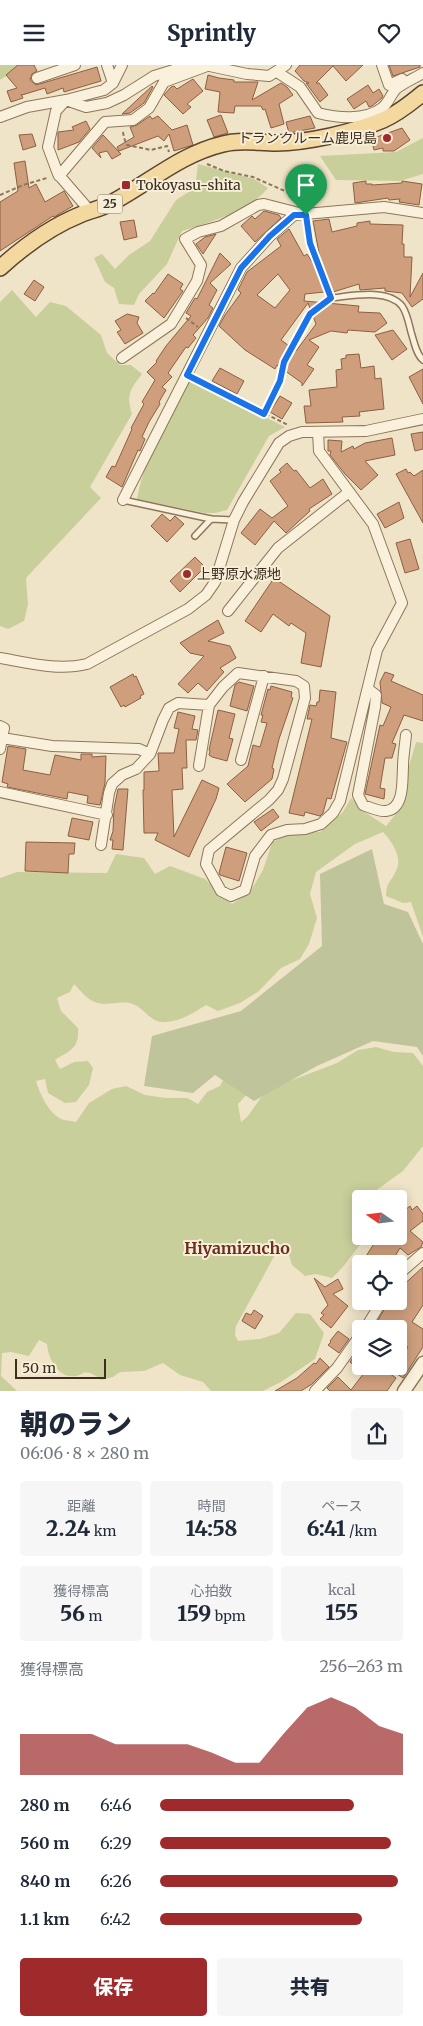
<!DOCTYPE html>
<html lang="ja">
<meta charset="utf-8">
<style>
body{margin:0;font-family:Merriweather,"Noto Sans JP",serif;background:#f6f6f7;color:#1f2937;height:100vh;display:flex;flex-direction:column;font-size:19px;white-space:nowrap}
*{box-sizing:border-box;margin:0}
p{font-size:16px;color:#747a83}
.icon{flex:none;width:28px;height:28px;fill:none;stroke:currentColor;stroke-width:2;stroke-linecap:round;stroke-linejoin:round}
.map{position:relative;height:1326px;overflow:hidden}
.drawer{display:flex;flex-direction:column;background:#fff;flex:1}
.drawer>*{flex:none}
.needle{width:32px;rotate:284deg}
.tools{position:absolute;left:352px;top:1125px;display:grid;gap:10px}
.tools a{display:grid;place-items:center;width:55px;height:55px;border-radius:5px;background:#fff;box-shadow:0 2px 12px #0003;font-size:25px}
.scale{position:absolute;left:15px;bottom:12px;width:91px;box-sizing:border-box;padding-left:5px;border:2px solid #3d2e20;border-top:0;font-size:14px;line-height:18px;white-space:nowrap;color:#3d2e20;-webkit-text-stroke:4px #f7eed8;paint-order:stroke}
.pin{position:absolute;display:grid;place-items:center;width:42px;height:42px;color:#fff;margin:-51px -21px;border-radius:50% 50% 50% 0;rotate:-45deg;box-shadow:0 0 5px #0007}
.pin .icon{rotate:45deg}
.round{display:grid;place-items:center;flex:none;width:52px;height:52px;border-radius:5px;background:#f6f6f7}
.head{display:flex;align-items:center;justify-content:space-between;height:85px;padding:0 20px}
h1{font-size:28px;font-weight:800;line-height:38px}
.metrics{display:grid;grid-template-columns:repeat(3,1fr);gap:8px;height:85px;padding:5px 20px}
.metrics div{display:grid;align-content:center;border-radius:5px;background:#f6f6f7;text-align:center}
.metrics b{font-size:21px;font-weight:800}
.metrics small{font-size:14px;font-weight:400}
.metrics p{font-size:14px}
.chart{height:140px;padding:10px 20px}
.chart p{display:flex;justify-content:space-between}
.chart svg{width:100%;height:90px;margin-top:5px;fill:#9e2a2b;opacity:.7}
.cta{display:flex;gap:10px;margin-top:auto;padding:10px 20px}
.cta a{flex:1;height:58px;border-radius:5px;background:#9e2a2b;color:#fff;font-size:20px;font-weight:800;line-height:58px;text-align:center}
.cta a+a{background:#f6f6f7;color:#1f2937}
ul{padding:0 20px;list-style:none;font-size:16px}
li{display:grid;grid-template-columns:80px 60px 1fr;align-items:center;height:38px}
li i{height:12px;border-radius:6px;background:#9e2a2b}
header{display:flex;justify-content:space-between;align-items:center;height:65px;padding:0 20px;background:#fff;font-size:22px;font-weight:800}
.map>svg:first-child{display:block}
.green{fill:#c9cf9b}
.cemetery{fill:#bfc49a}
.building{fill:#cf9f7d;stroke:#8d5f41;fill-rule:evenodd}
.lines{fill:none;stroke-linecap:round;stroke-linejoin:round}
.service-casing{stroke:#8d765c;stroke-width:8}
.minor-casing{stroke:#8d765c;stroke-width:12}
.tertiary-casing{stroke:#8d765c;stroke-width:15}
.primary-casing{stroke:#5b4430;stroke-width:18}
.path{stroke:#8d765c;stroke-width:2;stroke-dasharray:4 2.5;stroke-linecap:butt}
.service{stroke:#faf1dc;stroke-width:5}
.minor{stroke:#faf1dc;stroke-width:10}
.tertiary{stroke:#faf1dc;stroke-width:12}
.primary{stroke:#f3d9a0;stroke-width:15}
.route-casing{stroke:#fff;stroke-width:10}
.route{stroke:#1a73e8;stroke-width:6}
.poi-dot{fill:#9e2a2b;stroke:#f7eed8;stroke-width:2}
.labels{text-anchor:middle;stroke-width:4;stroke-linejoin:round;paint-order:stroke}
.shield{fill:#f7eed8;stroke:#756857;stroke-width:1}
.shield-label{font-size:12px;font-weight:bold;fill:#3d2e20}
.poi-label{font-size:14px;fill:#3d2e20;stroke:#f7eed8;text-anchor:start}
.quarter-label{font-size:16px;font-weight:bold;fill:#6b2e1e;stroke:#f7eed8}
</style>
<header><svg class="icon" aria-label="menu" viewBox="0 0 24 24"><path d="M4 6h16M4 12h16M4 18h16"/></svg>Sprintly<svg class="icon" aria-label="heart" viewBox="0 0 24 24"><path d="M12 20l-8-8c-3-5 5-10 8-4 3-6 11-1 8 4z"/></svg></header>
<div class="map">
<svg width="423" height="1326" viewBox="0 0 423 1326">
<rect width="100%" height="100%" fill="#f0e4c8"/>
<path class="green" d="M0,0H23L0,15Z
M423,73V109L400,116L336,115L320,91L396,87Z
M198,99L254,114L268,123C247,148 212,156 182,166L167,199L139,229L134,240L119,239L114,223L105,217L94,193L102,189L115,204L129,190L150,176L176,135L195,123Z
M12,225L36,252L50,237L66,241L101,270L107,288L120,300H131L142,309C130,325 126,329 132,349L90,422L101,433L26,513L28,539L24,556L8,564L0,561V237Z
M189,314L285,362L269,371L227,445L215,448H205L137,434C145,390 168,352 189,314Z
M416,677L423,678V872L411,837L403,838L386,831C387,815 390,819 396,806C403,792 392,777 383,767L355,779L316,807L310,829L317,853L309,879L300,894L281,903L259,926L240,938L218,946L206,940C193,948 178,958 163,957C150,957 144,943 133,939C121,935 109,941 98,938C88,936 81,926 74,919L70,927L57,933L61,946L78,963C79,984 71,985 55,995L60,1004L74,997L88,996L93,1003L89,1020L76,1037L65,1038L48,1028L45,1014L36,1016C40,1029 49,1050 64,1055C68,1056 73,1056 76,1057L89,1038L112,1024L126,1021L145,1030L166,1033H187L198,1039L207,1027L220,1021L226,1009L250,1026L238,1039L241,1057L248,1051L262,1031L282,1019L337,998L358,985L376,982L394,987L413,988L423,1001V1081L403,1106L371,1129L370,1134H361V1171H368C354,1185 346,1201 332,1213L316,1209L305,1211L292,1200L289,1190L276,1188L236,1261L235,1270L238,1276L260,1274L279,1268L296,1248L310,1249L324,1268L315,1294L281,1317L263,1326H211L203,1317L180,1310L163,1298L144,1306L120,1307L113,1312L101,1315C96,1311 90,1306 83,1308C81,1309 78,1311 76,1311C58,1314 48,1293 47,1279L39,1275L29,1291L11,1287L2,1288L1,1311L17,1326H0V813L17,807L107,808L116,789L144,793L155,809L170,801L205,814L232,839L250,827L263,805L272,778L290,766L320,767L343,747L351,733L363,746L386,761L395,750Z"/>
<path class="cemetery" d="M372,784L384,839L408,847L423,879V991L417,982L373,976L317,1001L254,1036L215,1010L193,1028L144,1021L152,971L241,946L322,881L320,809Z"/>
<path class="building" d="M18,0H34L37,6L32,9L30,15L36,20L97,2L101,16L64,27L63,23L47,29L45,23L22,30L21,29L23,33L11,37L7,26L17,23L6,10Z
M300,0H363L346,16L333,1L316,18H319L328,30L320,37L306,18H309L304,16L295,6Z
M389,0H420V2L393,11Z
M208,10L219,13L234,15V17H258L252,35L281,18L287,22L293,30L279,39L284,59L271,63L265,44L263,45L261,41H235L234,48L218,47L220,27L205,24Z
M193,14L203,26L187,39L191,42L183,49L164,30L171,22L174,21L177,24Z
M368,20L373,28L379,24L383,31L382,33L372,41L369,42L366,36L354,44L347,34Z
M152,21L153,22L144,38L130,48L122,49Z
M221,50L228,68L214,72L207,55Z
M150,51L152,54L158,51L172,65L187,60L193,80L174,86L169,69L164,76L158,71L119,86L117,82L134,72L130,62L137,60Z
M310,51L315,63L289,68L286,57Z
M86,56L90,64L79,77L58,85V67L74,65L72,62Z
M402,63L410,75L394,86H383V83L374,85L371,74Z
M32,69L36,81L23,85L19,70Z
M103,70L121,89L112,94L107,86L99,88L101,93L92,83Z
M25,96L29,123L36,119L45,137L64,126L73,141L54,152L53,151L0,186V137L18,126L14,98Z
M366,116V119H372V120L402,118V116L422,119L419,140L399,137L400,134L389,135L388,133L355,138L353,118Z
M264,146L279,150L281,153L255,177L241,161L252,151L255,154Z
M329,154L332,167L357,161V158L370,156V159L403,160L402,179H404V192H412L410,232L423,208V234L412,242L402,228L385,226V223L360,225L359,219L333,227L320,193L313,156Z
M134,155L137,172L124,175L120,157Z
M289,164L304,191L307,189L313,198L324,227L305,229L304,236L359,241L358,247L380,248L387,258L375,267L348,265L347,268L331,266L309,275L319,282L307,300L314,304L302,321V318L277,300L275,304L245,285L219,261L225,250L241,228L238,225L247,207L281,181L277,174ZM278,209L290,225L275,243L257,230ZM308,238L316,259L296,286L281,275Z
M216,169L203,189L196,179L205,172Z
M220,188L231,199L210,218L217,225L209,240L213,243L208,253L193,270L196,273L188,283L186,282L168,308L172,312L162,322L166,325L159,337L160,339L149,357L142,372L145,374L140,386L138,385L122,422L106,412L112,401L115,402L132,364L131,363L144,339L142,337L155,315L147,307L157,297L156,296L166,281L191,251L186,248L195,233L197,234Z
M168,209L183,219L180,224L183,226L164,253L145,236L153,228L154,229Z
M34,215L44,222L35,236L24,229Z
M127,249L139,252L137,258L143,268L125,279L117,267L121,265L115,256Z
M393,265L407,284L392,295L375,270Z
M359,289L361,303L374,301L375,314L381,313L384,344L359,347L360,351L342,352L343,357L306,358L304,341H311L309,325L337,322L336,305L342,304L341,294L346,293V290Z
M220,303L244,316L237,329L212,316Z
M423,304V339L409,312Z
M280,331L292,338L282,354L270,347Z
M423,367V384L415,386L411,369Z
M392,373L395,390L365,396L378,410L361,425L345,409L330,390L331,386H328V375L342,376L341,387L353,381L354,384L365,378Z
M287,398L294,406L296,405L310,423L323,414L332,429L309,444L310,446L286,468L274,456L255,480L241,468L260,444L272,453L288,441L270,416L281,407L279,405Z
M406,404L408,408L410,407L414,411L423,405V458L396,409Z
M399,437L404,453L385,463L377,449Z
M162,449L170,456L175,451L184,459L167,477L151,461Z
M410,474L419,504L405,508L396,478Z
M195,492L205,502L180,527L170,516Z
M274,513L330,551L321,602L301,598L306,568L291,558L289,561L273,549L261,567L245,556Z
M218,555L224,568L208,576L230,581L236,593L220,603L224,607L207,626L198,618L188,628L178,619L204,591L190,588L180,578Z
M385,607L394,610L391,616L423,630V656L404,650L392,678L396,679L392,693H385L380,723L385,724L384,734L365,729L380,660L383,661L391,642L382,638L380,617Z
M133,609L134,612L136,611L144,629L140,631L141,633L125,642L124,640L121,642L110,622Z
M239,617L254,621L247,646L230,641L235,620Z
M271,621L292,627L291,632L293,633L279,674L272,703L274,704L272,714L245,737L227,719L248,701L253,680L260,682L267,658L261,657L263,650H261L268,624L270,625Z
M320,625L336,627L331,673L347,677L331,734L327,733L323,748L320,751L305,747L304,751L289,748L312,654H307L310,640L316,641L317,637H319Z
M218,645L235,649L229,673L233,674L227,696L212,692L209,690L210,686L209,685Z
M178,647L195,651L192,664L198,665L196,675H186L187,703H182L183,724L172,725L174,772L202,715L219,723L216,734L189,792L155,775L158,768H144L143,725H144V707L159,706L158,688H174L179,664L174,663Z
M8,681L26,684L23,705L50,710L55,690L81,695V689H92V692L106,691L105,718L100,740L87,738L88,731L68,727L67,734L7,722L8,719L2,717Z
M118,724H128L123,785L112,784L113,775H110L113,766L114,743Z
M273,744L279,752L261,766L254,757Z
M72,753L93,757L89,775L68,771Z
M26,777L75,778L74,789H69L68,808L25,806Z
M226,782L247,788L239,816L220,810L219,808Z
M410,1141L412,1145L417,1141L423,1149V1156L410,1166L423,1177L421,1182L408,1190L400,1183L390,1199H361L379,1171H399V1150Z
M423,1202V1240L412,1257L423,1264V1282L403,1313L394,1307L407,1289L405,1287L408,1282L399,1275V1264H373L389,1236H399V1224Z
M314,1213L325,1222L338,1214L343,1224L333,1229L348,1241L331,1263L320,1254L324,1250L321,1248L328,1240Z
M254,1245L263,1251L255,1264L242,1256L246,1248L251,1250Z
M338,1266L349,1274L339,1288L328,1280L331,1277L330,1276Z
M358,1285L361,1288V1301H379L396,1313L387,1326H330L327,1323L338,1312L351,1325L364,1308L350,1297Z
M320,1293L329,1302L312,1319L301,1326H275L297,1313L314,1298L316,1299Z"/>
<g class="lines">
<g class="service-casing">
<path id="service" d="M306,150L310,178L331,233C351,231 388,223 402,241C407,248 409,259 411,267C414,276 416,289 423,295
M123,435L211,454L233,455
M195,471L211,454"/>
</g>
<g class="minor-casing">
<path id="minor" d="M107,0L113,18
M205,0L247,9L269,11L286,0
M382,0L389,20L402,14
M277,7L300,22L318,48C337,53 365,56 382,43C389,38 390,30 396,24C403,18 415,13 423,8
M37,13L75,0
M0,52L27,42L66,35L104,25L113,18L122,0
M59,111L105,57L133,55L149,43L164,17L207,1
M90,146L58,109L48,82L56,46L66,35L86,42L107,38L124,30L154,11L190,0
M122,293L171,259L197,216L201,200L185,174L198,167L221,161L258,140L264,139L303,149
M123,435L241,203L270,171L294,150L384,142L423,148
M228,546L278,483L349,427
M0,593C29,598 58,606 87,599L188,544L206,530L215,517L234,455L243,437L279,378L289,371L302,367L366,366L423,354
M368,624L376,630L375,642L358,730L363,740C369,742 379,747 386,746C405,744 402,714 403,702C403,691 405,681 406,670
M0,661L4,663L0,684
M2,673L52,681L139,684L150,689
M241,695L264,611
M199,701L209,640
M0,727L107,750
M101,780L109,728L112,719L122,710L136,704L150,689L163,655L169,643L178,638L209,640L223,622L238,608L296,616L304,621L305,633L283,714L278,725L269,735L209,785L206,799L221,826L231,831L245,825L255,791L271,770L287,765L305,764L321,759L333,748L340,736L377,585L402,538L373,459L319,386L318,367
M399,1209L423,1188
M365,1264L382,1236
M315,1326L337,1303L361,1269"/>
</g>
<g class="tertiary-casing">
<path id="tertiary" d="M404,1326L423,1298"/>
</g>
<g class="primary-casing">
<path id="primary" d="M0,203C23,182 52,161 82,149C92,145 103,143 113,137C150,117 181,89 223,79C241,74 258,78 276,78C306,78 355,67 383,55C397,49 411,38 423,28"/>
</g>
<path class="path" d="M123,67L124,73L127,80L151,85L167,81L169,87
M207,99L224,106L253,112L310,137
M0,130L23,120L47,113
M186,253L198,262
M196,314L288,360
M264,349L280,316L284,297L310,249L324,239"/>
<use href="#service" class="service"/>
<use href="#minor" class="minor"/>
<use href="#tertiary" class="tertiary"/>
<use href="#primary" class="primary"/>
</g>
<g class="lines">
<g class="route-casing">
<path id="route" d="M294,150H306L310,178L331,233L310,249L284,297L280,316L264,349L187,310L241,203L270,171Z"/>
</g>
<use href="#route" class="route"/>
</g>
<g class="poi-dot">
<circle cx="387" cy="73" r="5"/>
<rect x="121" y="115" width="10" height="10" rx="2.5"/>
<circle cx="187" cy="509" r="5"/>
</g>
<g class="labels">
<rect class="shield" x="97.5" y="129.5" width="25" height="19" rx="4"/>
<g class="shield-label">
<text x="110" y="143">25</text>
</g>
<g class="poi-label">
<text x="377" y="78" text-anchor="end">トランクルーム鹿児島</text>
<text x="136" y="125">Tokoyasu-shita</text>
<text x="197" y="514">上野原水源地</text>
</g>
<g class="quarter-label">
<text x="237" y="1189">Hiyamizucho</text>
</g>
</g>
</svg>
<div class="tools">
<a><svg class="needle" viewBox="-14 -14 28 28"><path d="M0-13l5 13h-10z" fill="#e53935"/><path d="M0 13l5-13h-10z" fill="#747a83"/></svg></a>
<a><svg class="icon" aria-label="locate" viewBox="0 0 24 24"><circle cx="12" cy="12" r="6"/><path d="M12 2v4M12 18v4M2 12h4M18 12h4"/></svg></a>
<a><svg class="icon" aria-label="layers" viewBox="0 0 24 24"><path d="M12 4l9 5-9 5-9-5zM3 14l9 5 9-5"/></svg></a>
</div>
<div class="scale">50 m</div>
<div class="pin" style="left:306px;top:150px;background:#1e9e55"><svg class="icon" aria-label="arrive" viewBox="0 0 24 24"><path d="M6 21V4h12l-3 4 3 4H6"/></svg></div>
</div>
<section class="drawer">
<div class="head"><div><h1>朝のラン</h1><p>06:06 · 8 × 280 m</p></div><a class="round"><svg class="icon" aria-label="share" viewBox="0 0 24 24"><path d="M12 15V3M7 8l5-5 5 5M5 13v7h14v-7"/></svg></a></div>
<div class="metrics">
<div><p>距離</p><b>2.24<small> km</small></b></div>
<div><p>時間</p><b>14:58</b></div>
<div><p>ペース</p><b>6:41<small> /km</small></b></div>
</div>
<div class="metrics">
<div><p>獲得標高</p><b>56<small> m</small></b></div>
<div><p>心拍数</p><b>159<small> bpm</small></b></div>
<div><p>kcal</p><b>155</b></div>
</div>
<div class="chart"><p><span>獲得標高</span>256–263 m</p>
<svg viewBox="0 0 160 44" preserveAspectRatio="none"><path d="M0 44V24L10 24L20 24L30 24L40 29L50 29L60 29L70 29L80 33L90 38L100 38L110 24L120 11L130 6L140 11L150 20L160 24V44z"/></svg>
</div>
<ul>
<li><b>280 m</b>6:46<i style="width:80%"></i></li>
<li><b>560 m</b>6:29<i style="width:95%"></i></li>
<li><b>840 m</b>6:26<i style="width:98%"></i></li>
<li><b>1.1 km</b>6:42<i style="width:83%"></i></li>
</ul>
<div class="cta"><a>保存</a><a>共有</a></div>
</section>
